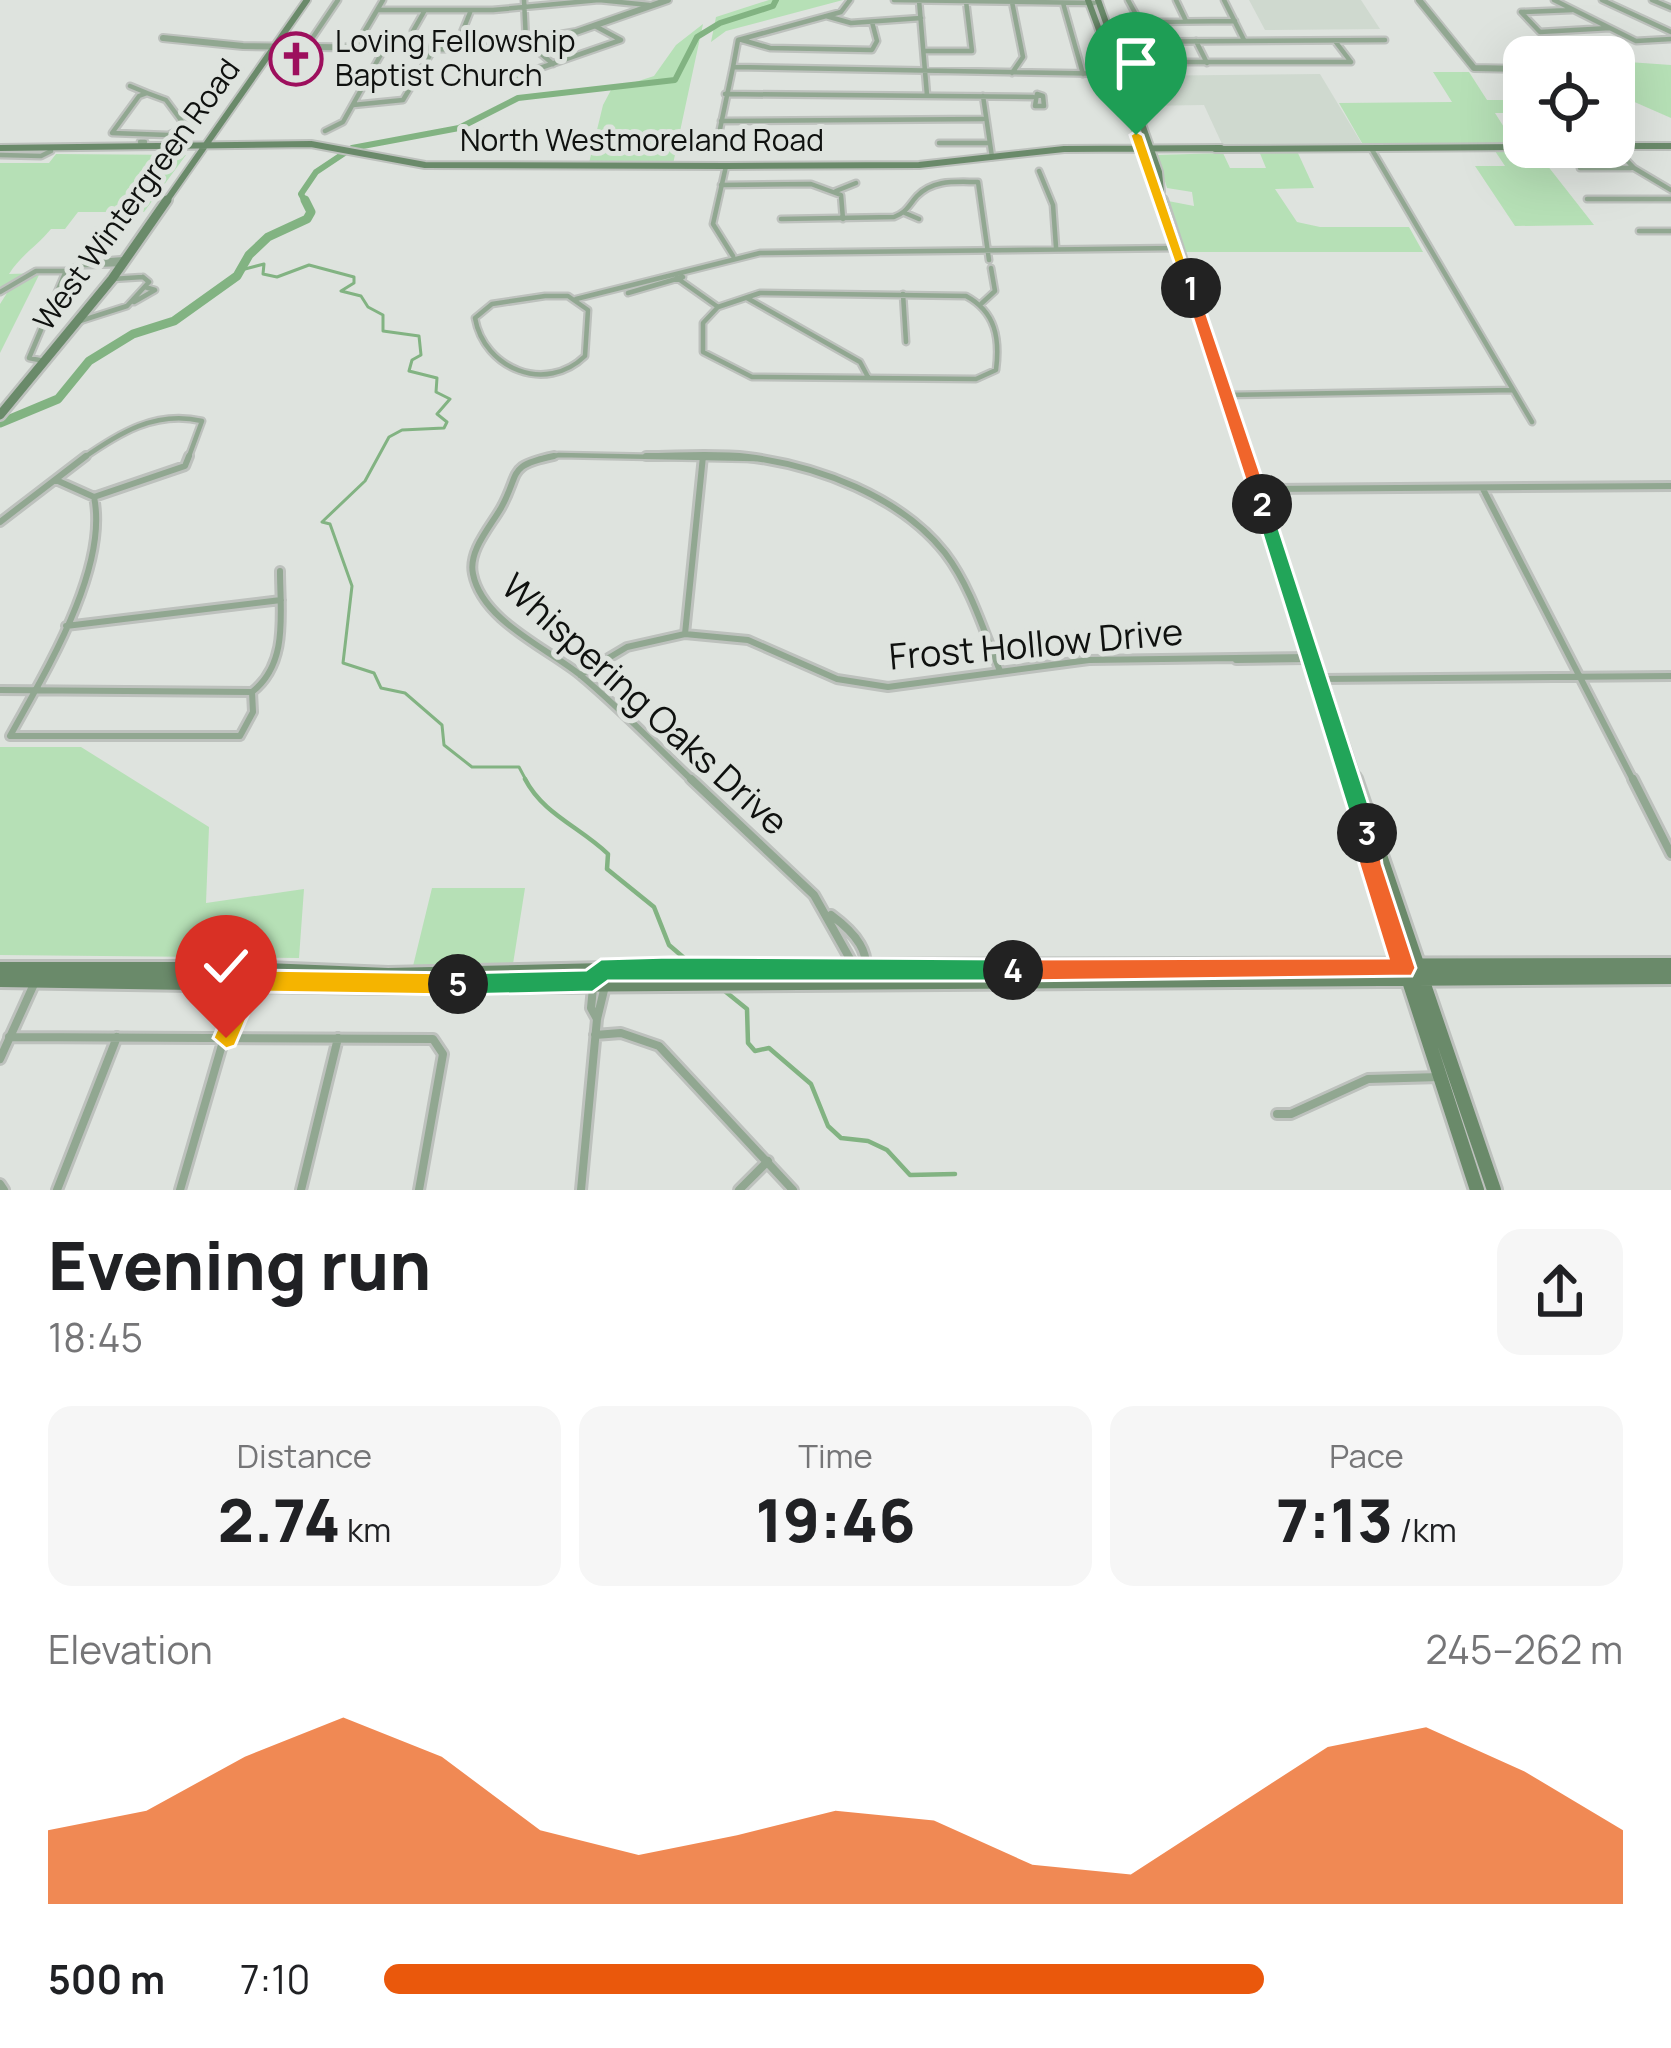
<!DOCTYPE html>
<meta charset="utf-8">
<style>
body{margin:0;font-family:Manrope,sans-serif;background:#f6f6f6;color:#202124;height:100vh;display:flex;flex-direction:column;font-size:45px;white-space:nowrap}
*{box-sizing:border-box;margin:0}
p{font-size:39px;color:#757577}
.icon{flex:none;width:66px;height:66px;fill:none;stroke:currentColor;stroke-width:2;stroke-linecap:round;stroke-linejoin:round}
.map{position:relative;height:1190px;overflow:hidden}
.drawer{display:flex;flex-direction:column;background:#fff;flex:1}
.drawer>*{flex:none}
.controls{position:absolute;left:1503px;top:36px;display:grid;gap:24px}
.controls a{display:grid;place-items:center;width:132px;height:132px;border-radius:24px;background:#fff;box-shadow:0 12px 48px #0002;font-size:60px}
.pin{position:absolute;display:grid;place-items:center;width:102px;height:102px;color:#fff;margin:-123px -51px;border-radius:50% 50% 50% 0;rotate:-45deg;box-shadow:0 0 12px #0007}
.pin .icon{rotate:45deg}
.km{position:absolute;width:60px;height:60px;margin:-30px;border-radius:50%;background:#222;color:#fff;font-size:33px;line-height:60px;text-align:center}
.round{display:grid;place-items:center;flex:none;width:126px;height:126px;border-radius:24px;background:#f6f6f6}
.head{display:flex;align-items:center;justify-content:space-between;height:204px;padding:0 48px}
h1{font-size:66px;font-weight:800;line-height:90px}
.stats{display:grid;grid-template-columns:repeat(3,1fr);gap:18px;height:204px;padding:12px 48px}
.stats div{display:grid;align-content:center;border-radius:24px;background:#f6f6f6;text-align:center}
.stats b{font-size:60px;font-weight:800}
.stats small{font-size:33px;font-weight:400}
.stats p{font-size:33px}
.chart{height:336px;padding:24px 48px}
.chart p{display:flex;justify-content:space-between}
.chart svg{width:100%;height:216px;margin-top:12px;fill:#ea580c;opacity:.7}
ul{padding:0 48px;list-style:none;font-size:39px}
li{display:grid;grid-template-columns:192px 144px 1fr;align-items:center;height:90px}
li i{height:30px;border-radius:15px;background:#ea580c}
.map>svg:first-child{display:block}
.built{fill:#cfd9cf}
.green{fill:#b6e0b6}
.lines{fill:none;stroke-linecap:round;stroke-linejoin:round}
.stream-far1{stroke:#82b382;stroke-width:3}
.stream{stroke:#82b382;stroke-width:4.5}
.river-far1{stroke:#82b382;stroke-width:6}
.river{stroke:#82b382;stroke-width:9}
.minor-far2-casing{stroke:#bdc1bd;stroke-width:9}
.minor-far1-casing{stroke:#bdc1bd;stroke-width:12}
.minor-casing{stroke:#bdc1bd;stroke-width:14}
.tertiary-casing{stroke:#bdc1bd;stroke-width:10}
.secondary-far3-casing{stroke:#bdc1bd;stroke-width:10}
.secondary-far2-casing{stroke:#bdc1bd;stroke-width:14}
.secondary-far1-casing{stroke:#bdc1bd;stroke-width:16}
.secondary-casing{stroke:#bdc1bd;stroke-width:20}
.minor-far2{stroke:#91a791;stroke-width:4.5}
.minor-far1{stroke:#91a791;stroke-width:6}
.minor{stroke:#91a791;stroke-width:8}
.tertiary{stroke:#91a791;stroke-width:6}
.secondary-far3{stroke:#6a8a6a;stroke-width:6}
.secondary-far2{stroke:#6a8a6a;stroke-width:9}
.secondary-far1{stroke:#6a8a6a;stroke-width:10}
.secondary{stroke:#6a8a6a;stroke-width:14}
.split-1{fill:#f5b400;stroke:#fff;stroke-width:3}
.split-2{fill:#f0652b;stroke:#fff;stroke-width:3}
.split-3{fill:#22a559;stroke:#fff;stroke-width:3}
.split-4{fill:#f0652b;stroke:#fff;stroke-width:3}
.split-5{fill:#22a559;stroke:#fff;stroke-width:3}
.split-6{fill:#f5b400;stroke:#fff;stroke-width:3}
.labels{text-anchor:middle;stroke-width:10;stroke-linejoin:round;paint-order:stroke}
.far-poi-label{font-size:30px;fill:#0f110f;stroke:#dee3de;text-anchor:start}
.far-street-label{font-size:30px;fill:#0f110f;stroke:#dee3de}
.street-label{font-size:36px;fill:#0f110f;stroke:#dee3de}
</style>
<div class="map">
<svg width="1671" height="1190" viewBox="0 0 1671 1190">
<rect width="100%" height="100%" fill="#dee3de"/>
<path class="built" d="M1249,0H1361L1380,29L1265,30Z
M1320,74L1362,144H1222L1204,105L1138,106L1127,76Z"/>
<path class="green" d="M769,0H843L726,31L711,42L716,17Z
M703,24L673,164L589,163L603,105L611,90L654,76L676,45Z
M1614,61L1671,65V118L1614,93Z
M1433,72H1469L1487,100H1524V113H1495L1514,143H1362L1339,103L1452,102Z
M1259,151H1297L1314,188L1275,189L1297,222L1320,227H1409L1423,252H1185L1168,201L1194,206L1192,192L1167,188L1157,155L1223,153L1230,168H1266Z
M1495,151H1536L1594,225L1515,226L1475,166H1505Z
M56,154L186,155L144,212H78L65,229H51C37,246 21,255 9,274L40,273L0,353V304L7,293L0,292V163H49Z
M0,747H81L209,827L206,903L304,889L299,958L0,955Z
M432,888H525L513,964L413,966Z"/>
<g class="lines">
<path class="stream-far1" d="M241,270L264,264L263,274L277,277L309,265L354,277V283L341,291L361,296L368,307L383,315V331L419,336L421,355L412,360L409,371L437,378L436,392L450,399L437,414L447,422L444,428L402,430L389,437L365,481L322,522L330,524L352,586L343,663L374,673L381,688L405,693L442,725L444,745L472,767H519L527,782"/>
<path class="stream" d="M525,779C543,814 580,827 608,854L607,869L654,907L669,945L690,963
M721,988L747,1009L748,1043L755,1051L769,1048L811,1084L828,1126L841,1138L868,1141L887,1150L910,1175L955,1174"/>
<path class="river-far1" d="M306,203L301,194L316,172L352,148L459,128L518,98L675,80L697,37L720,23L773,6L776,0"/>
<path class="river" d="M0,423L58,399L89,361L133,334L174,321L237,276L249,255L268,237L307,219L311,212L305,200"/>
<g class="minor-far2-casing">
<path id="minor-far2" d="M524,0L526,41L553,64
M850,0L841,12L738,40L733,67L1119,74
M894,0L1094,3
M919,0L927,95
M1128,0L1140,22L1235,21
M1176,0L1186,21
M1224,0L1244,40
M1554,0L1636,41L1671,39
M1602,0L1671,32
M1652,0L1671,8
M1012,2L1023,57L1012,73
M1063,3L1083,74
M378,10H493L599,0L649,5
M1521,12L1540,32L1610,28
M1521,12L1572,10
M826,16L851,23L921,18
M413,31L425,10
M742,40L770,48L872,50L877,41L872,22
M1196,41L1207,63
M1335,41L1351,62
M1102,42L1385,40
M307,46L338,0
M356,46L383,0
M455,50L471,10
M924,51H972L966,1
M1135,62H1351
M517,76L621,40L595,26
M130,86L147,93
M147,93L166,100L186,127L168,135L112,133L139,96Z
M725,94L1033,97
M1037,94L1043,96L1044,106H1035Z
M983,96L992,157
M353,105L403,100L433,50
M721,121L983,119
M720,129L733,67
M325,131L343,122L384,49
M140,142H145
M939,143H988
M1614,147L1634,168L1671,190
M1371,148L1532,422
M0,155L41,156L51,151
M726,166L713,224L733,256
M1580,168H1631
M1039,171L1053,205L1056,247
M721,185L811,184L841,195L843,219
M836,191L856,183
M1587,199H1671
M905,213L919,219
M781,219L894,217C907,212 908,206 917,196C934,179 956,182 978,182L989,260
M1639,231H1671
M85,265L119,264
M677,278L718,307
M112,279L143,277
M0,292L36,271H66L90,262L126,259
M628,293L683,277
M760,293L966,296C996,312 1000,339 996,370L976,379L752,377L703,352V323L718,307Z
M903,294L906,342
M545,296H568L588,310L585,356C546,394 484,369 475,318L492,304Z
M747,298L860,362L868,377
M576,299L760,253L1178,248
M134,302L155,290L145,287
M982,303L995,291L991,268
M80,321L127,306L149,282L143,277
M44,361L29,358L66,271
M1225,395L1513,390
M82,459C119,433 156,410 202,421L188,459
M539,459L559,455L756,459"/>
</g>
<g class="minor-far1-casing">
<path id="minor-far1" d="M554,456C506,466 521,472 501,508C490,527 468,551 473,574C482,620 545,647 579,674C619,707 656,746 694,782
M646,456C679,456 715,453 748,457C818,466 900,496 945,553C971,587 984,632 1000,671
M56,480L94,497C109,569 44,674 10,736H240L253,712L252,692
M1256,489L1671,486
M1483,489L1634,782
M94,497L185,466L189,456
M0,522L86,456
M66,626L281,600
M685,634L703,456
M1236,660L1306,659
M580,675L627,647L685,634L748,640L837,679L888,687L1089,660L1311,657
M1321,679L1671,676
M0,690L252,692C289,663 280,613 280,571"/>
</g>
<g class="minor-casing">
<path id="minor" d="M691,779L814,895L863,982
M1633,779L1671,854
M831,915C854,932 874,953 863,982
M593,988L591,1008L597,1019
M228,1035L248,986
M595,1035L621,1033L659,1046L793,1190
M9,1037L433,1039L443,1054L419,1190
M0,1059L34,984
M1277,1114H1291L1368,1079L1440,1077
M0,1184L4,1190
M57,1190L117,1037
M180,1190L244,969
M301,1190L338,1038
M581,1190L597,1019L605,986
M739,1190L768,1161"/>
</g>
<g class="tertiary-casing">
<path id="tertiary" d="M1419,0L1474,68L1524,69
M163,38L243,46L476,49L576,32L668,0"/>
</g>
<g class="secondary-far3-casing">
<path id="secondary-far3" d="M1088,0L1163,203
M1098,0L1159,172L1161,192
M1614,146H1671
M0,148L311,144L425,165L726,166L919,165L1064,149L1221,148
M1215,149L1524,147
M165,203L307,0"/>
</g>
<g class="secondary-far2-casing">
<path id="secondary-far2" d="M1162,200L1247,459
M0,415L112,279L167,200"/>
</g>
<g class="secondary-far1-casing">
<path id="secondary-far1" d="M1246,456L1355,782"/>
</g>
<g class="secondary-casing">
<path id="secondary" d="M1354,779L1494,1190
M1367,837L1371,864L1477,1190
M0,969H244L388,975L732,967L1671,965
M0,980L385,986L1671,977"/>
</g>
<use href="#minor-far2" class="minor-far2"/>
<use href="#minor-far1" class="minor-far1"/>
<use href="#minor" class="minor"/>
<use href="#tertiary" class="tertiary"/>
<use href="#secondary-far3" class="secondary-far3"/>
<use href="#secondary-far2" class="secondary-far2"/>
<use href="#secondary-far1" class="secondary-far1"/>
<use href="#secondary" class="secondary"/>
</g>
<path class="split-1" d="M1136,131L1143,135L1196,291L1183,288L1130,135Z"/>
<path class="split-2" d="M1191,284L1198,288L1271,504L1268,509L1253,504L1183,288Z"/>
<path class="split-3" d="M1262,499L1271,504L1378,833L1367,842L1355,833L1253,504Z"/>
<path class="split-4" d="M1367,824L1378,833L1382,864L1416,968L1412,976L1013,981L1001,970L1013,959L1388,958L1359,864L1355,833Z"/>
<path class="split-5" d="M670,957L1013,959L1026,970L1013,981H608L593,992L458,995L445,984L458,973L586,970L601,959Z"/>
<path class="split-6" d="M250,970L458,973L470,984L458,995L258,992L235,1046L226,1049L213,1038L241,974Z"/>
<defs>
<g id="church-ring" transform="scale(2.7)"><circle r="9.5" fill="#dee3de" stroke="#9d0f5d" stroke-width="1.5"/><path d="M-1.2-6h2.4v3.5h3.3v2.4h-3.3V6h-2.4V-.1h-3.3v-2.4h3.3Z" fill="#9d0f5d"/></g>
</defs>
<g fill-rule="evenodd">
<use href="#church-ring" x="296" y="59"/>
</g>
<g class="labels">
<g class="far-poi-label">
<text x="335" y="52">Loving Fellowship<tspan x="335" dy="34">Baptist Church</tspan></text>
</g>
<g class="far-street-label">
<text x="642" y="151">North Westmoreland Road</text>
<text transform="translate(137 195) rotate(-54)" y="10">West Wintergreen Road</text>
</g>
<g class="street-label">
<text transform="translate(1036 644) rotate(-5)" y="13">Frost Hollow Drive</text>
<text transform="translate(645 704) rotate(42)" y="13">Whispering Oaks Drive</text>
</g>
</g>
</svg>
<div class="controls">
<a><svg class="icon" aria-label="locate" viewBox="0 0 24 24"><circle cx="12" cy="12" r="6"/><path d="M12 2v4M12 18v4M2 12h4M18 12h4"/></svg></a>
</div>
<div class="pin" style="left:1136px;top:135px;background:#1e9e55"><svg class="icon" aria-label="arrive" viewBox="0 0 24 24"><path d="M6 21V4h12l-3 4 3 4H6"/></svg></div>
<div class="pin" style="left:226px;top:1038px;background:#d93025"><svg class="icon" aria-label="check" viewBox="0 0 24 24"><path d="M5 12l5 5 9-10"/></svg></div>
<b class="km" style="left:1191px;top:288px">1</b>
<b class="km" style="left:1262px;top:504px">2</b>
<b class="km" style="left:1367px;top:833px">3</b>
<b class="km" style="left:1013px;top:970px">4</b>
<b class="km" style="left:458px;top:984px">5</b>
</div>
<section class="drawer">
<div class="head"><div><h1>Evening run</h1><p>18:45</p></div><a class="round"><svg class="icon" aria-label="share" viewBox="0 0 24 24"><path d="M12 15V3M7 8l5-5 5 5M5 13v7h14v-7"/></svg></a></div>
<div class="stats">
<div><p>Distance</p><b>2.74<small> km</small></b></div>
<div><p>Time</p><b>19:46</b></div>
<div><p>Pace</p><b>7:13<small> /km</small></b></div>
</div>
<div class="chart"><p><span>Elevation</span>245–262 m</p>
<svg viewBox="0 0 160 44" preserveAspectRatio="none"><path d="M0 44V29L10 25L20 14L30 6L40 14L50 29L60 34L70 30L80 25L90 27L100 36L110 38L120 25L130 12L140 8L150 17L160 29V44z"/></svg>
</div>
<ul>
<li><b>500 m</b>7:10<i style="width:71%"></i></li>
</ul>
</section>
